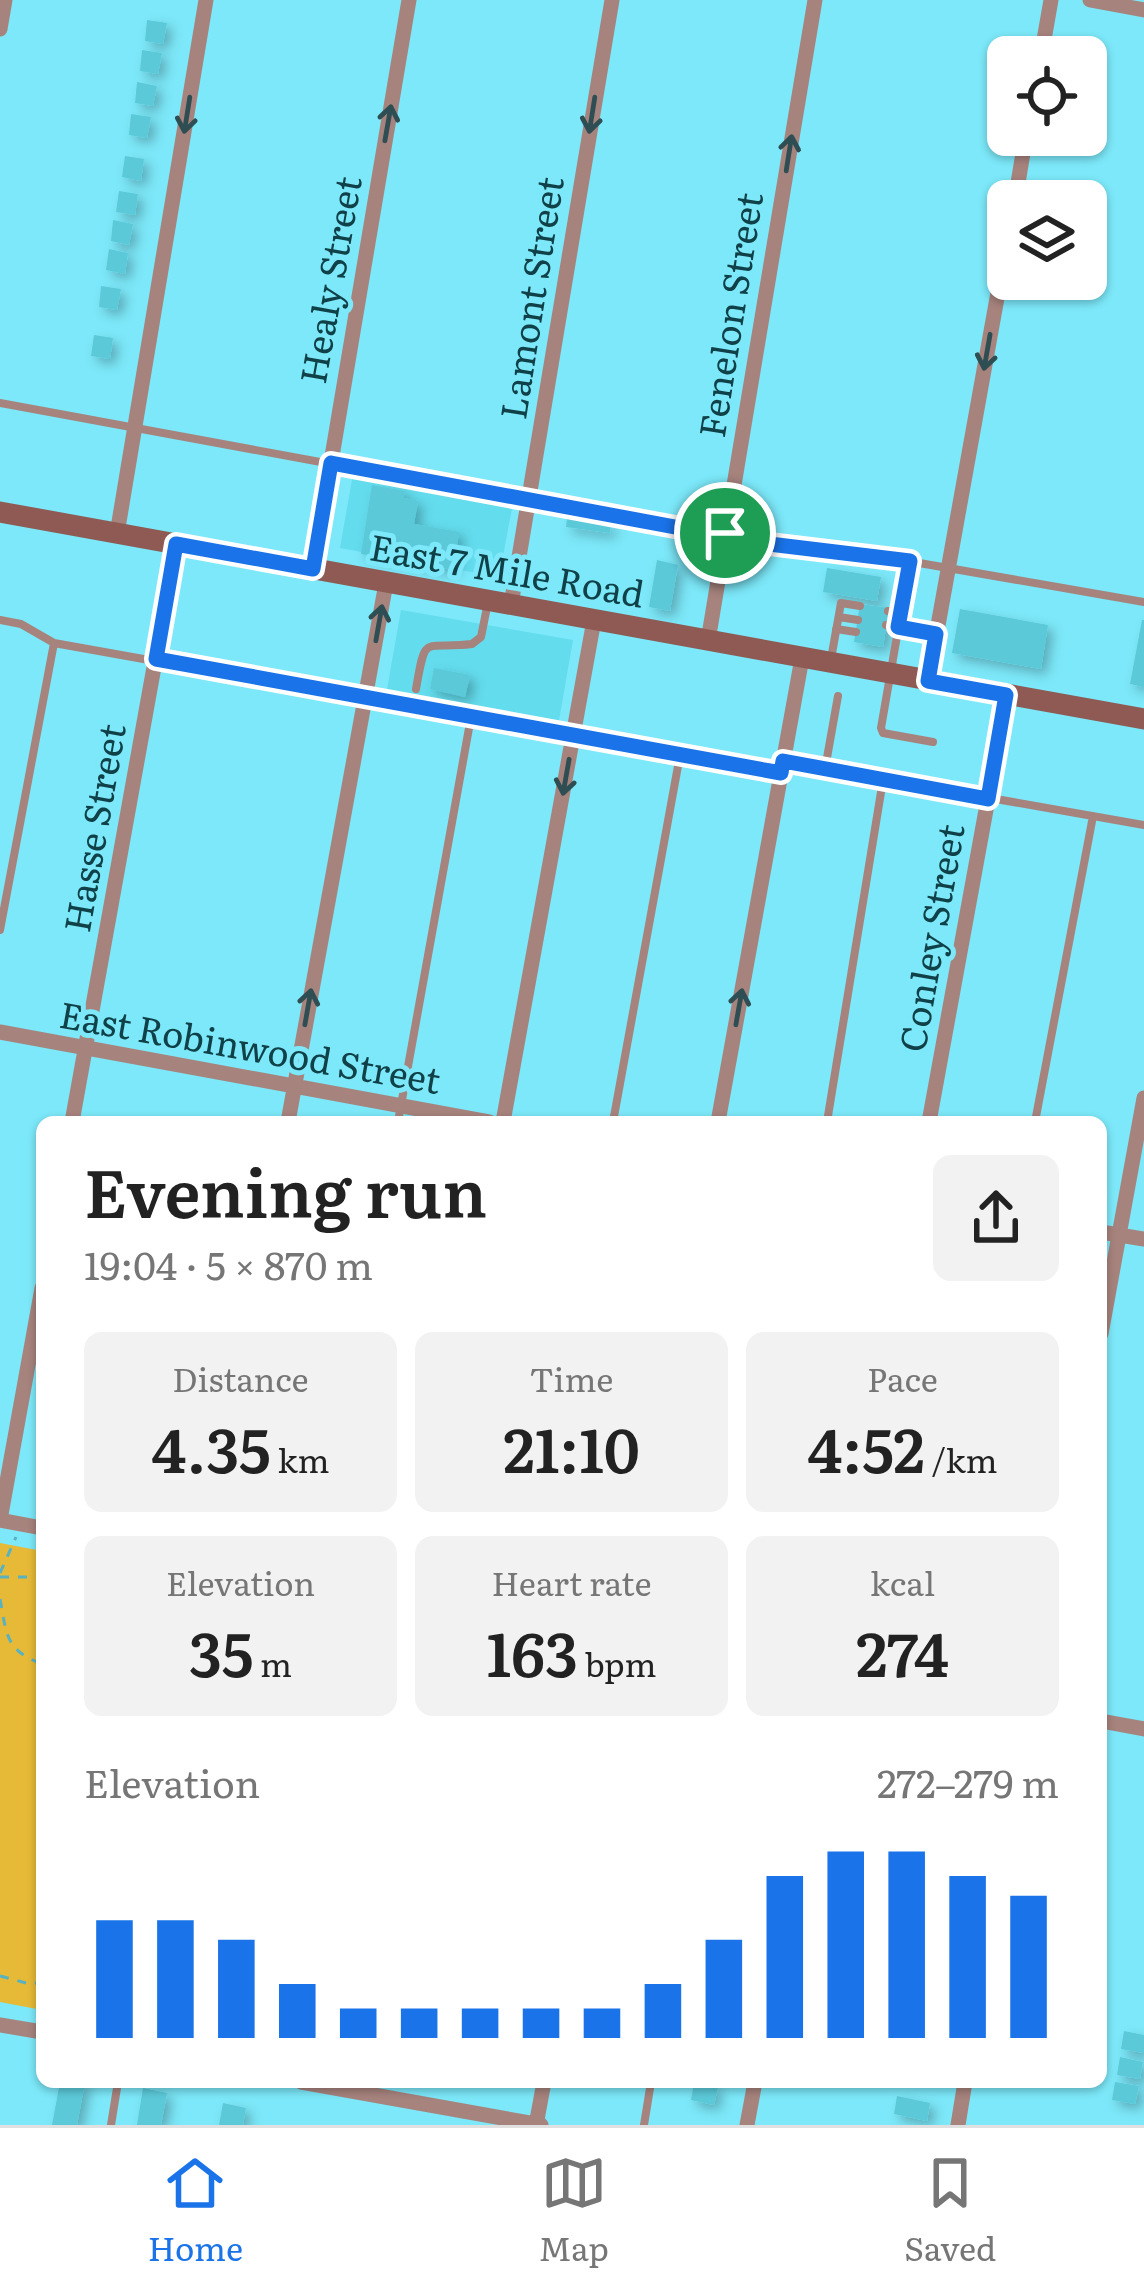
<!DOCTYPE html>
<meta charset="utf-8">
<style>
body{margin:0;font-family:Literata,serif;background:#f2f2f2;color:#222;height:100vh;display:flex;flex-direction:column;font-size:45px;white-space:nowrap}
*{box-sizing:border-box;margin:0}
p{font-size:39px;color:#767676}
.icon{flex:none;width:66px;height:66px;fill:none;stroke:currentColor;stroke-width:2;stroke-linecap:round;stroke-linejoin:round}
.map{position:relative;flex:1;overflow:hidden}
.side{position:absolute;left:36px;top:1116px;width:1071px;height:972px;display:flex;flex-direction:column;background:#fff;border-radius:18px;box-shadow:0 3px 9px #0004}
.side>*{flex:none}
.controls{position:absolute;left:987px;top:36px;display:grid;gap:24px}
.controls a{display:grid;place-items:center;width:120px;height:120px;border-radius:18px;background:#fff;box-shadow:0 3px 9px #0004;font-size:60px}
.pin{position:absolute;display:grid;place-items:center;width:102px;height:102px;color:#fff;margin:-51px;border:6px solid #fff;border-radius:50%;box-shadow:0 3px 12px #0007}
.round{display:grid;place-items:center;flex:none;width:126px;height:126px;border-radius:18px;background:#f2f2f2}
.head{display:flex;align-items:center;justify-content:space-between;height:204px;padding:0 48px}
h1{font-size:66px;font-weight:600;line-height:90px}
.metrics{display:grid;grid-template-columns:repeat(3,1fr);gap:18px;height:204px;padding:12px 48px}
.metrics div{display:grid;align-content:center;border-radius:18px;background:#f2f2f2;text-align:center}
.metrics b{font-size:60px;font-weight:600}
.metrics small{font-size:33px;font-weight:400}
.metrics p{font-size:33px}
.chart{height:336px;padding:24px 48px}
.chart p{display:flex;justify-content:space-between}
.chart svg{width:100%;height:216px;margin-top:12px;stroke:#1a73e8;stroke-width:6}
.tabs{display:flex;justify-content:space-around;align-items:center;height:168px;border-top:3px solid #e0e0e0;background:#fff;font-size:33px;color:#767676}
.tabs a{display:grid;justify-items:center;gap:6px}
.tabs .on{color:#1a73e8}
.map>svg:first-child{display:block}
.built{fill:#63dced}
.green{fill:#e6b937}
.building{fill:#5bc9d9;filter:url(#shadow)}
.lines{fill:none;stroke-linecap:round;stroke-linejoin:round}
.path{stroke:#59b2c0;stroke-width:3;stroke-dasharray:9 9;stroke-linecap:butt}
.lane{stroke:#a7837d;stroke-width:8}
.street{stroke:#a7837d;stroke-width:15}
.secondary{stroke:#8e5a53;stroke-width:21}
.oneway{stroke:#2e4e53}
.route-casing{stroke:#fff;stroke-width:24}
.route{stroke:#1a73e8;stroke-width:15}
.labels{text-anchor:middle;stroke-width:10;stroke-linejoin:round;paint-order:stroke}
.street-label{font-size:36px;fill:#104148;stroke:#7ce8f9}
</style>
<div class="map">
<svg width="1144" height="2125" viewBox="0 0 1144 2125">
<defs>
<filter id="shadow"><feDropShadow dx="5.5" dy="5.5" stdDeviation="6" flood-color="#0004"/></filter>
</defs>
<rect width="100%" height="100%" fill="#7ce8f9"/>
<path class="built" d="M353,474L513,503L499,577L340,548Z
M401,610L573,640L558,726L386,695Z"/>
<path class="green" d="M0,1543L42,1551V2010L0,2002Z"/>
<path class="building" d="M147,20L167,23L163,44L145,41Z
M142,50L162,53L158,74L140,71Z
M137,82L157,86L153,106L135,103Z
M131,114L151,117L147,138L129,135Z
M125,156L144,159L141,181L122,177Z
M119,191L138,194L135,215L116,212Z
M113,220L133,224L129,245L111,241Z
M109,249L128,253L125,274L106,270Z
M101,286L121,289L117,310L99,307Z
M94,335L113,338L110,359L91,356Z
M372,485L405,491L403,498L418,501L414,524L459,532L453,570L361,554Z
M567,518L611,524L610,533L566,527Z
M657,560L678,565L670,611L649,607Z
M827,568L881,577L877,601L823,592Z
M860,604L889,608L883,647L854,642Z
M960,609L1048,625L1041,669L952,653Z
M1142,620H1144V687L1130,684Z
M434,668L470,675L465,697L430,689Z
M1124,2031L1144,2035V2053L1121,2049Z
M1120,2057L1143,2062L1140,2079L1117,2075Z
M60,2082H85L77,2125H52Z
M1115,2082L1139,2086L1135,2104L1112,2100Z
M694,2083L718,2087L714,2105L691,2100Z
M143,2088L167,2093L161,2125H137Z
M897,2096L930,2103L927,2121L894,2114Z
M223,2103L246,2108L243,2125H219Z"/>
<g class="lines">
<path class="path" d="M0,1573L16,1537
M0,1577H42
M0,1599C7,1635 5,1650 42,1664
M0,1976L30,1984L42,1982"/>
<path class="lane" d="M0,403L761,543L850,551L1144,602
M910,561L881,728L883,733L933,742
M888,611L901,613
M839,617L858,620
M0,620L21,624L54,643L780,773
M886,625L935,634
M836,629L856,632
M831,659L841,603L860,606
M416,689C426,631 423,650 472,644L481,637L488,602
M785,762L1144,825
M825,769L838,696
M0,930L54,643
M398,1122L471,717
M613,1122L680,755
M827,1122L883,780
M1035,1122L1093,816
M111,2125L118,2082
M644,2125L651,2082"/>
<path class="street" d="M1090,0L1144,10
M0,29L5,0
M1041,57L1051,0
M1015,201L1026,135
M117,534L206,0
M313,569L409,0
M511,605L612,0
M708,641L815,0
M928,681L1008,237
M0,1032L489,1122
M72,1122L176,545
M288,1122L386,583
M503,1122L594,620
M718,1122L802,658
M929,1122L1007,695
M1101,1232L1144,1239
M42,1288L0,1520L42,1528
M1101,1334L1144,1098
M1101,1721L1144,1729
M0,2025L42,2032
M301,2082L541,2125
M536,2125L544,2082
M747,2125L755,2082
M958,2125L965,2082"/>
<path class="secondary" d="M0,512L1144,719"/>
</g>
<defs><path id="oneway-shaft" d="M-6 0H5M1.5-3L5.5 0L1.5 3" fill="none" stroke-width="1.6" stroke-linecap="round" stroke-linejoin="round" transform="scale(3)"/></defs>
<g class="oneway">
<use href="#oneway-shaft" transform="translate(187 115) rotate(99)"/>
<use href="#oneway-shaft" transform="translate(592 115) rotate(99)"/>
<use href="#oneway-shaft" transform="translate(388 123) rotate(-80)"/>
<use href="#oneway-shaft" transform="translate(789 153) rotate(-81)"/>
<use href="#oneway-shaft" transform="translate(987 352) rotate(100)"/>
<use href="#oneway-shaft" transform="translate(379 623) rotate(-80)"/>
<use href="#oneway-shaft" transform="translate(566 777) rotate(100)"/>
<use href="#oneway-shaft" transform="translate(308 1007) rotate(-80)"/>
<use href="#oneway-shaft" transform="translate(739 1007) rotate(-80)"/>
</g>
<g class="lines">
<g class="route-casing">
<path id="route" d="M331,463L761,543L910,561L898,627L936,634L928,681L1006,695L988,799L783,761L781,773L156,659L176,544L313,569Z"/>
</g>
<use href="#route" class="route"/>
</g>
<g class="labels">
<g class="street-label">
<text transform="translate(331 280) rotate(-80)" y="13">Healy Street</text>
<text transform="translate(532 298) rotate(-81)" y="13">Lamont Street</text>
<text transform="translate(731 315) rotate(-81)" y="13">Fenelon Street</text>
<text transform="translate(507 571) rotate(10)" y="13">East 7 Mile Road</text>
<text transform="translate(95 828) rotate(-80)" y="13">Hasse Street</text>
<text transform="translate(932 938) rotate(-80)" y="13">Conley Street</text>
<text transform="translate(250 1048) rotate(10)" y="13">East Robinwood Street</text>
</g>
</g>
</svg>
<div class="controls">
<a><svg class="icon" aria-label="locate" viewBox="0 0 24 24"><circle cx="12" cy="12" r="6"/><path d="M12 2v4M12 18v4M2 12h4M18 12h4"/></svg></a>
<a><svg class="icon" aria-label="layers" viewBox="0 0 24 24"><path d="M12 4l9 5-9 5-9-5zM3 14l9 5 9-5"/></svg></a>
</div>
<div class="pin" style="left:725px;top:533px;background:#1e9e55"><svg class="icon" aria-label="arrive" viewBox="0 0 24 24"><path d="M6 21V4h12l-3 4 3 4H6"/></svg></div>
<section class="side">
<div class="head"><div><h1>Evening run</h1><p>19:04 · 5 × 870 m</p></div><a class="round"><svg class="icon" aria-label="share" viewBox="0 0 24 24"><path d="M12 15V3M7 8l5-5 5 5M5 13v7h14v-7"/></svg></a></div>
<div class="metrics">
<div><p>Distance</p><b>4.35<small> km</small></b></div>
<div><p>Time</p><b>21:10</b></div>
<div><p>Pace</p><b>4:52<small> /km</small></b></div>
</div>
<div class="metrics">
<div><p>Elevation</p><b>35<small> m</small></b></div>
<div><p>Heart rate</p><b>163<small> bpm</small></b></div>
<div><p>kcal</p><b>274</b></div>
</div>
<div class="chart"><p><span>Elevation</span>272–279 m</p>
<svg viewBox="0 0 160 44" preserveAspectRatio="none"><path d="M5 44V20M15 44V20M25 44V24M35 44V33M45 44V38M55 44V38M65 44V38M75 44V38M85 44V38M95 44V33M105 44V24M115 44V11M125 44V6M135 44V6M145 44V11M155 44V15"/></svg>
</div>
</section>
</div>
<nav class="tabs">
<a class="on"><svg class="icon" aria-label="home" viewBox="0 0 24 24"><path d="M3 11l9-7 9 7M6 9v11h12V9"/></svg>Home</a>
<a><svg class="icon" aria-label="map" viewBox="0 0 24 24"><path d="M3 6l6-2 6 2 6-2v14l-6 2-6-2-6 2zM9 4v14M15 6v14"/></svg>Map</a>
<a><svg class="icon" aria-label="saved" viewBox="0 0 24 24"><path d="M7 4h10v16l-5-4-5 4z"/></svg>Saved</a>
</nav>
